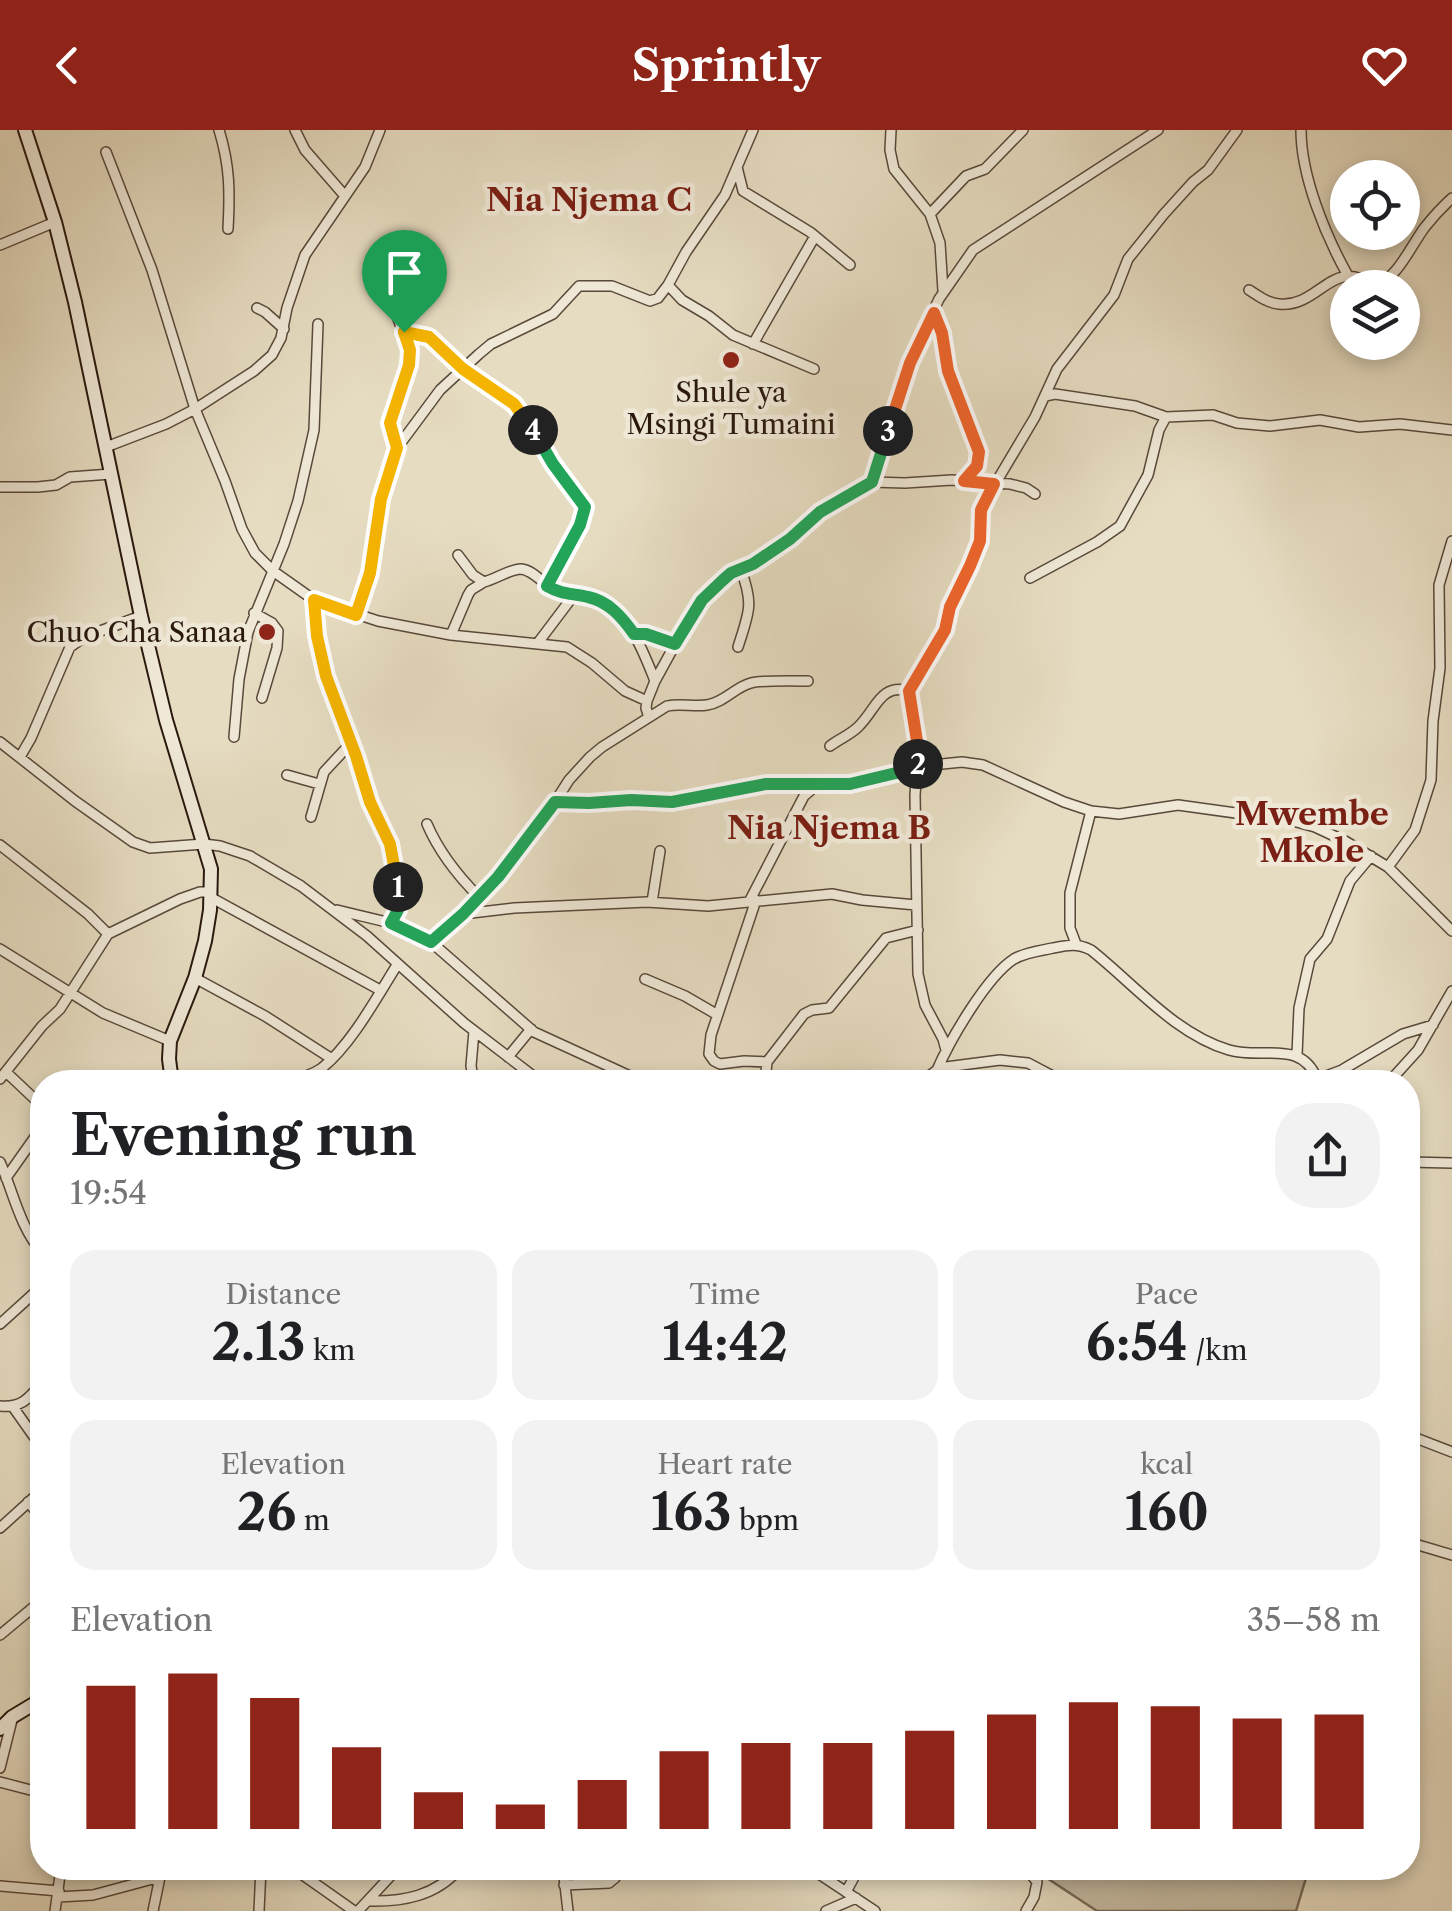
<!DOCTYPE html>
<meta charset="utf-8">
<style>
body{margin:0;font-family:"Libre Caslon Text",serif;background:#f2f2f2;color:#202124;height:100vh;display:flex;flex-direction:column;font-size:38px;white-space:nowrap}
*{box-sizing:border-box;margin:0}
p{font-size:32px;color:#757577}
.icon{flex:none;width:55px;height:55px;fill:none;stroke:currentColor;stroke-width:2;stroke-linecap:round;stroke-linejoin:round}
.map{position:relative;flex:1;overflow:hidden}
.drawer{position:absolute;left:30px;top:940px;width:1390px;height:810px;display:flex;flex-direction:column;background:#fff;border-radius:40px;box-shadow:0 5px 15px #0003}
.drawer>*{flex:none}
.buttons{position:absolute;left:1330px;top:30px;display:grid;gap:20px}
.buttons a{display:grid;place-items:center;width:90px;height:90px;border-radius:50%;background:#fff;box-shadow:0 5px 15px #0003;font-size:50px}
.pin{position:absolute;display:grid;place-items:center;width:85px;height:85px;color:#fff;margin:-102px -42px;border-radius:50% 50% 50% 0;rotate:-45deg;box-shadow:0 0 10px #0007}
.pin .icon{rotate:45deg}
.km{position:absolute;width:50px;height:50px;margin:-25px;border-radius:50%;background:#222;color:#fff;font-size:28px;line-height:50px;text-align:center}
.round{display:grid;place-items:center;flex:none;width:105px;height:105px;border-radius:40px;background:#f2f2f2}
.summary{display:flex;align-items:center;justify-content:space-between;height:170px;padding:0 40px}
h1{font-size:55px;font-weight:700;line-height:75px}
.figures{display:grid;grid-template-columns:repeat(3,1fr);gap:15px;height:170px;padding:10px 40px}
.figures div{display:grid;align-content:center;border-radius:25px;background:#f2f2f2;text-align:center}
.figures b{font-size:50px;font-weight:700}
.figures small{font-size:28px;font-weight:400}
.figures p{font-size:28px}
.chart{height:280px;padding:20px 40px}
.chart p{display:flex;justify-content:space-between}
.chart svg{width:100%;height:180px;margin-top:10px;stroke:#8f2418;stroke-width:6}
header{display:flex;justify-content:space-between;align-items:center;height:130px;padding:0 40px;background:#8f2418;color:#fff;font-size:45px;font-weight:700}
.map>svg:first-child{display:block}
.green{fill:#c6bba3;stroke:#786a58;stroke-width:2.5}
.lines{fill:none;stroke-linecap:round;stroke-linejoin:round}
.minor-casing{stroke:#59493b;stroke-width:12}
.secondary-casing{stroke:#2a180e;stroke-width:16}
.minor{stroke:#efe8d7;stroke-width:9}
.secondary{stroke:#efe8d7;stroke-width:12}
.split-1-casing{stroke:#fff;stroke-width:20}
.split-2-casing{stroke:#fff;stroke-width:20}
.split-3-casing{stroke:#fff;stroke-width:20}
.split-4-casing{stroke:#fff;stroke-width:20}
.split-5-casing{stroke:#fff;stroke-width:20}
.split-1{stroke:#f5b400;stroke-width:12}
.split-2{stroke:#22a559;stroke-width:12}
.split-3{stroke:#f0652b;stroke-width:12}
.split-4{stroke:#22a559;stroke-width:12}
.split-5{stroke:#f5b400;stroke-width:12}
.poi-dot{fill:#8f2418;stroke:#efe8d7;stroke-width:4}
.labels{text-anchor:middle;stroke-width:9;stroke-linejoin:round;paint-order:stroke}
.poi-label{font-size:28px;fill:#2a180e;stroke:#efe8d7}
.quarter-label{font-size:32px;font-weight:bold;fill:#7a1f14;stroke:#efe8d7}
</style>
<header><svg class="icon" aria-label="back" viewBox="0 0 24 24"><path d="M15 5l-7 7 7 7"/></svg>Sprintly<svg class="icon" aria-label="heart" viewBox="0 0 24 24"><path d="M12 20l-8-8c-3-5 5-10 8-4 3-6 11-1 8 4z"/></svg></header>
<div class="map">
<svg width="1452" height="1781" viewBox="0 0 1452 1781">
<rect width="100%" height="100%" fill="#e6dcc1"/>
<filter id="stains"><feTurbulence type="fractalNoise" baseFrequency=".002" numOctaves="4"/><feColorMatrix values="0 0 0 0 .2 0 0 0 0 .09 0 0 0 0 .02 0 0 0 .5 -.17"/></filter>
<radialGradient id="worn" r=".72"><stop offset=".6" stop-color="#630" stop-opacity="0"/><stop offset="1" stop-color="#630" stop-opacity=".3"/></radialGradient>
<path class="green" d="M1047,1738H1309L1296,1781H1097L1047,1748Z"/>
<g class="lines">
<g class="minor-casing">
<path id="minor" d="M219,0C230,36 230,62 228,99
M295,0L305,20L345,66
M891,0L890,20L894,39L930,84L940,113L943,161
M1301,0C1301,46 1325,104 1347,144
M106,22L152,140L195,279L225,351L242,399L255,423L273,441L314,470L378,491L451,505L567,517L592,533L625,561L647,571
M737,37L743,61L810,102L850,135
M930,84L966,46L985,39L1023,0
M0,115L55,92
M668,155L682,170L709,186L733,205L814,239
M1249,160C1258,166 1268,173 1279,174C1320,178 1333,124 1374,157C1398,148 1410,117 1425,97C1433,87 1442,77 1452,68
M257,178L265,182L284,199
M934,183L942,203L948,241L979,322L977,336L964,351
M404,201L429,207L463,239L515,274L553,334L585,377L581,395L547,456
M753,214L815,106
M1045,266L1055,264L1135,276L1166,287L1213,285L1237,293L1270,296L1320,290L1359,297L1400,294L1452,300
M106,317L166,294L195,279L254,241L272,225L281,208L287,178L305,125L365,37L380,0
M397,318L390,293L406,247L410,219L398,189L395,160L421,120
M872,352L909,233L939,169L973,120L1158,0
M0,357H38L56,355L70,347L111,344
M458,425L473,445L484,452C496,449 510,439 521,439C535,440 547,459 560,463C570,467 581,464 591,467C628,479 642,518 655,551
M1030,448L1097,412L1120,396L1148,345L1159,300L1166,287
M314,470L317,506L326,546L370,672L392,725L399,773L396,786L391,793
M254,483L272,493L278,501L277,518L262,568
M356,485L370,443L381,369L397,318L440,260L479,224L491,214L553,184L579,156H612L650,171L658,168L668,155L686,122L725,65L753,0
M634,504H646L675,514
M451,505L468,465L471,460L484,452
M537,514L574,465
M738,517C749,482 754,475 741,440
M649,587L646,578L647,571L655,551L683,500L709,462L731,443L753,434L790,409L820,382L835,372L872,352L905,353L952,350L1010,354L1026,358L1035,364
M234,607L239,549L248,502L284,414L298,371L314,300L318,194
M0,612L75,671L133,712L150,718L204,714L220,716L250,726L301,756L367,806L464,893L541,952
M830,616C839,609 850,605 858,597C876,580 880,553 909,561
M20,627L31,608L70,517L84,507L141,486
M287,645L319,654
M555,672L589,673L631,669L672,672L765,654H850L942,634L962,632L983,635L1064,672L1091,681L1119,684L1178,675L1293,691L1315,697L1345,711L1388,737L1452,801
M311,687L324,642L350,614
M427,694C439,722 458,746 479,767
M0,715L88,784L108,804
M1388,737L1415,700L1431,650L1433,591L1440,538L1439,455L1452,411
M210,767L380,860
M750,770L804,666L819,653
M756,770L711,905L709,924L714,931L720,934L744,931L767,932
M652,772L660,721
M337,780L391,793L431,812L534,902L643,952
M463,784L514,778L647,772L708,776L832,764L862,770L916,775
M431,812L463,784L498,747L555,672L569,650L590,627L602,617L667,576C680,573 694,577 707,575C725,572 735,557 751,553C760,550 796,551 808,551
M1076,814L1070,798V763L1091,681
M0,819L103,883L170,911
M195,848L265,886L332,929
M645,849L685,866L716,884
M946,920L943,909L925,875L918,844L915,665L918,623L909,561L945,500L955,466L970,437L980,411L981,380L985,371L1035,287L1057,239L1114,165L1128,129L1164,84L1193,52L1208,40L1237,0
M1297,925L1299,878L1310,829L1327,809L1350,751L1371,726
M508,927L531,899
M937,940C950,910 987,846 1014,829C1026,822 1040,821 1053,818C1068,815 1077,813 1091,820C1134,854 1175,904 1229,920C1264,930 1301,909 1317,949
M6,942L42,976
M0,949L42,896L60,879L108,804L180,769L200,762H210
M285,952C297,949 311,946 322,938C351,915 377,867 397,835
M474,952L471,936L474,901
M773,952L766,942L767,932L804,884L812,880L829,878L886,808L918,800
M921,952L937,940L946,937L1000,930L1028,933L1064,952
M1310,952L1342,940L1403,904L1433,895
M1389,952L1418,920L1452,861
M0,1032C13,1061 20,1098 42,1122
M1408,1032L1452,1033
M6,1048L42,997
M0,1194L42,1156
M0,1276C22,1278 29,1268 42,1253
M13,1277L42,1318
M1408,1305L1452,1322
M28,1372L42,1388
M0,1398L42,1360
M1408,1412L1452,1425
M0,1505L42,1470
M0,1638L12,1590
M0,1652L42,1663
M293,1738L354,1781
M563,1738L568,1781
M714,1738H715
M810,1738L875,1781
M564,1755L609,1753L615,1748L620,1738
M0,1756L59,1761
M846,1762L859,1738
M58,1767L93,1765L160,1747
M368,1771C403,1772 436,1766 460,1738
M55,1781L61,1738
M153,1781L160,1747L167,1738
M259,1781L261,1738
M358,1781L398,1738
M826,1781L856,1768
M1026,1781L1034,1767L1037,1752L1026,1738"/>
</g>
<g class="secondary-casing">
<path id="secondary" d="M25,0L55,92L75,172L141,486L166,590L211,739L210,780L205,811L195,848L170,911L169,929L172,952
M0,1599L12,1587L42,1569"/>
</g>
<use href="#minor" class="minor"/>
<use href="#secondary" class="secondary"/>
</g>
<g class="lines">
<g class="split-1-casing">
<path id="split-1" d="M398,757L390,714L370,672L356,626L326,546L317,506L314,470L356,485L370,443L381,369L397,318L390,293L409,235L410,220L404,202"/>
</g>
<g class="split-2-casing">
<path id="split-2" d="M398,757V780L391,793L431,812L463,784L498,747L555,672L589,673L631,670L672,672L766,654H850L917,638L918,634"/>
</g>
<g class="split-3-casing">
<path id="split-3" d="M888,301L910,233L934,183L942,203L948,241L979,322L977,336L964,351L994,354L981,380L980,411L970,436L950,477L945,500L909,561L917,611L918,634"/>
</g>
<g class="split-4-casing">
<path id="split-4" d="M533,300L553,334L585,377L580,395L547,456C563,465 571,463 588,467C608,471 622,487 634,504H646L675,514L702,470L723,450L731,443L753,434L790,409L820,382L872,352L888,301"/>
</g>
<g class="split-5-casing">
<path id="split-5" d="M404,202L429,207L463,239L514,274L533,300"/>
</g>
<use href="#split-1" class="split-1"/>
<use href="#split-2" class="split-2"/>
<use href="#split-3" class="split-3"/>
<use href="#split-4" class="split-4"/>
<use href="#split-5" class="split-5"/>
</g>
<g class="poi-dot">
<circle cx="731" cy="230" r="10"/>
<circle cx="267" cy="502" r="10"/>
</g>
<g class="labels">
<g class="poi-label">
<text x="731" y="272">Shule ya<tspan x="731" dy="32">Msingi Tumaini</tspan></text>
<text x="247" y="512" text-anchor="end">Chuo Cha Sanaa</text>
</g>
<g class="quarter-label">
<text x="589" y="81">Nia Njema C</text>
<text x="1312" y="695">Mwembe<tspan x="1312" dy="37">Mkole</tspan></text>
<text x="829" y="709">Nia Njema B</text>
</g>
</g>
<rect width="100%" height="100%" filter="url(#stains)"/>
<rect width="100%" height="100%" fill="url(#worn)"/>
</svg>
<div class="buttons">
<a><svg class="icon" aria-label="locate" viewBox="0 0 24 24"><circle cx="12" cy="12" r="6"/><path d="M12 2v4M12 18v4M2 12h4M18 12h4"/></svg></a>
<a><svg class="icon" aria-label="layers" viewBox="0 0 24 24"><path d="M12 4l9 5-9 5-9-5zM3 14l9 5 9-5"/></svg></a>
</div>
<div class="pin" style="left:404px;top:202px;background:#1e9e55"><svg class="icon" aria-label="arrive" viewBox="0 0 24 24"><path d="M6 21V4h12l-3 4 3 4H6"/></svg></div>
<b class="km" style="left:398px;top:757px">1</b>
<b class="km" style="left:918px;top:634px">2</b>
<b class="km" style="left:888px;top:301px">3</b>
<b class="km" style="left:533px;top:300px">4</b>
<section class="drawer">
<div class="summary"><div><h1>Evening run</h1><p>19:54</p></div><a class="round"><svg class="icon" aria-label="share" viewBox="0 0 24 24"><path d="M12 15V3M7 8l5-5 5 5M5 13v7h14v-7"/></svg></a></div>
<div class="figures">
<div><p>Distance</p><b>2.13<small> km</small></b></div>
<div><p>Time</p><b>14:42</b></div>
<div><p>Pace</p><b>6:54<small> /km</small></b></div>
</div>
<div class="figures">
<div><p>Elevation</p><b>26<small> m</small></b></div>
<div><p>Heart rate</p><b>163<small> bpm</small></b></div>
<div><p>kcal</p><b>160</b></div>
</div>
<div class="chart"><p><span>Elevation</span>35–58 m</p>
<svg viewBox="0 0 160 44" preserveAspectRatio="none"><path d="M5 44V9M15 44V6M25 44V12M35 44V24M45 44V35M55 44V38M65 44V32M75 44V25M85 44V23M95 44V23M105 44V20M115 44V16M125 44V13M135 44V14M145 44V17M155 44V16"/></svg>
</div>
</section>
</div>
